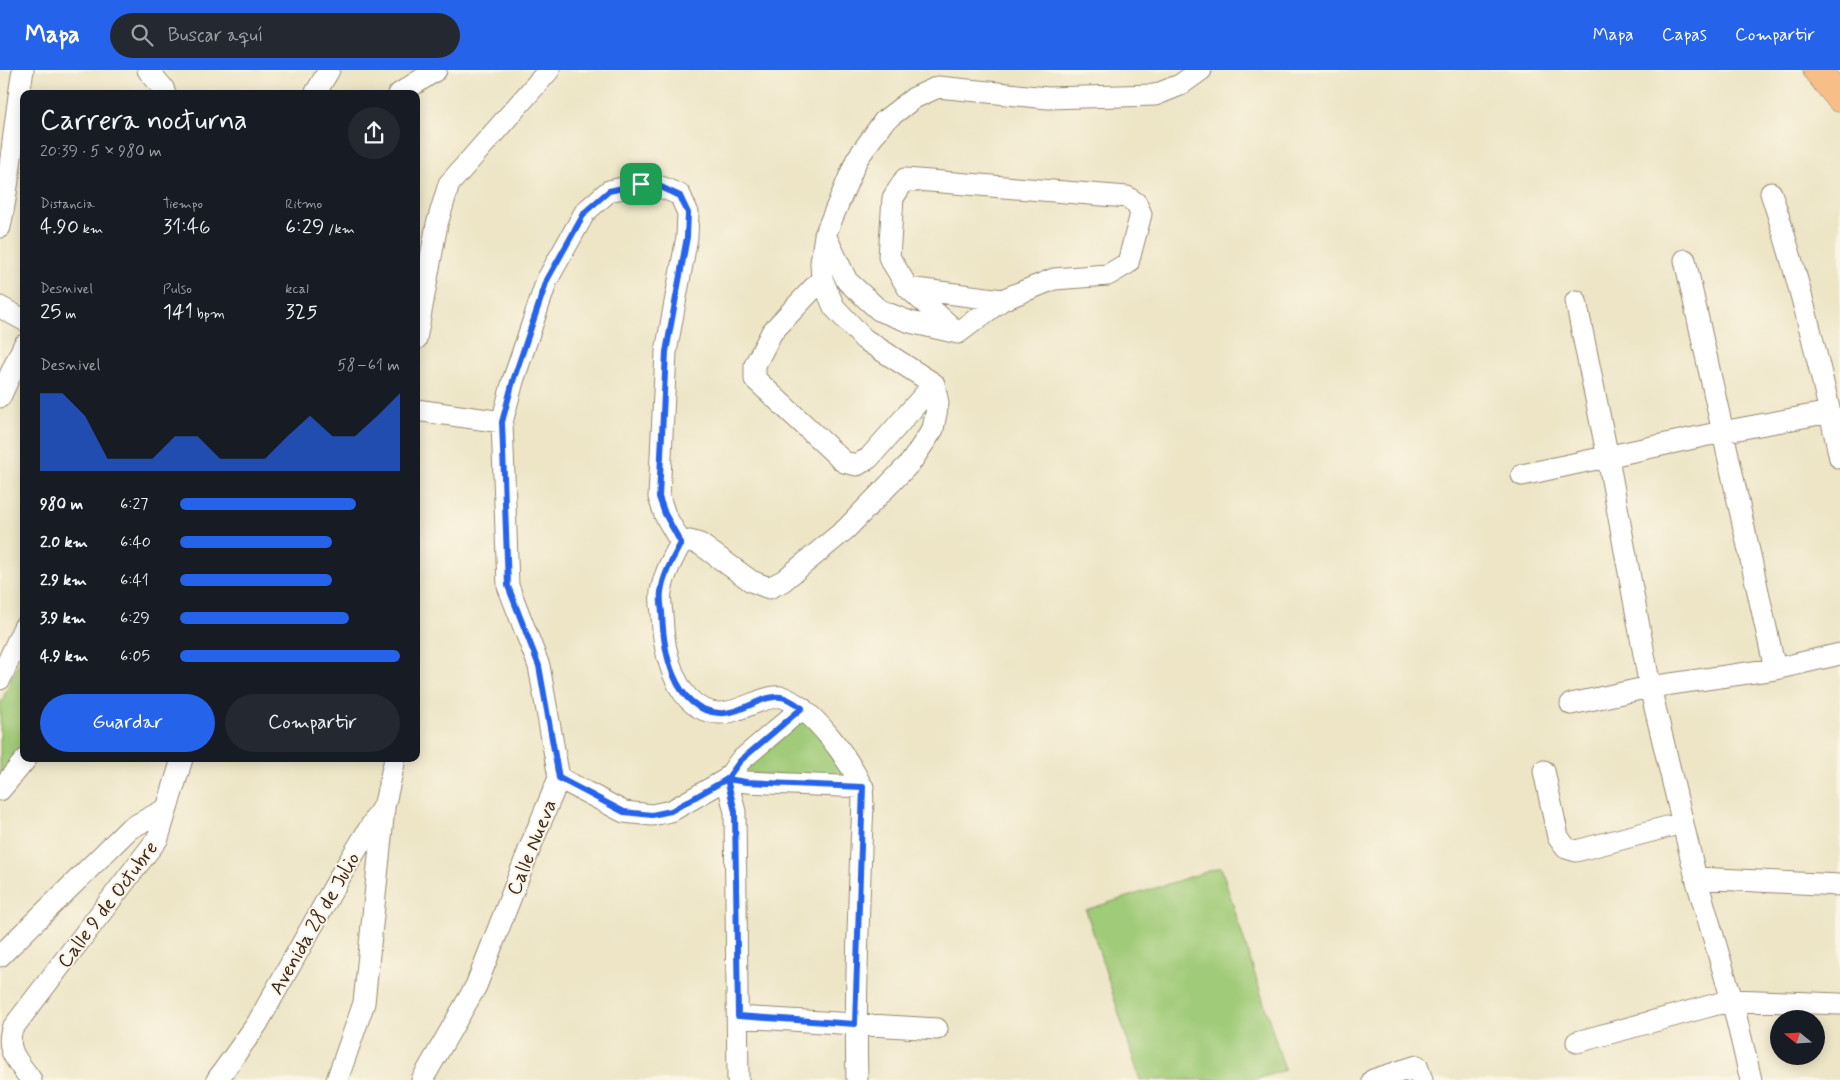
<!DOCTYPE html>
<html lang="es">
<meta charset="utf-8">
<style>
body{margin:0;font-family:Mynerve,sans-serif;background:#242831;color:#f1f3f6;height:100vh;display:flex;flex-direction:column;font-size:19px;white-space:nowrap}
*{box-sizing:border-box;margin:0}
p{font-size:16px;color:#9ea1a6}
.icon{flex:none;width:28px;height:28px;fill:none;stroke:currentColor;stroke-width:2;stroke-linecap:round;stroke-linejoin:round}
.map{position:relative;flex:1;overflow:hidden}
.side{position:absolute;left:20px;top:20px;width:400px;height:672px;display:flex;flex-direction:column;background:#171b24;border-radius:10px;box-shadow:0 2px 12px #0003}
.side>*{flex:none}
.needle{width:32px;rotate:288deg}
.buttons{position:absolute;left:1770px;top:940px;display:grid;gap:10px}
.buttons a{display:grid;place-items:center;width:55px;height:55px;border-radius:50%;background:#171b24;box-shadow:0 2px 12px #0003;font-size:25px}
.pin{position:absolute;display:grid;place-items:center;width:42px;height:42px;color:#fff;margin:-21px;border-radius:10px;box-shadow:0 2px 8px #0006}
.round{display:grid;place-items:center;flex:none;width:52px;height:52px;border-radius:26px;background:#242831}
.overview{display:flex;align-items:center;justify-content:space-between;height:85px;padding:0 20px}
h1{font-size:28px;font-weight:600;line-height:38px}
.metrics{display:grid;grid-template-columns:repeat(3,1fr);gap:8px;height:85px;padding:5px 20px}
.metrics div{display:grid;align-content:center}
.metrics b{font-size:21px;font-weight:600}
.metrics small{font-size:14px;font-weight:400}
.metrics p{font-size:14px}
.chart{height:140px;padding:10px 20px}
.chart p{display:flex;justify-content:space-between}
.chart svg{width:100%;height:90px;margin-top:5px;fill:#2563eb;opacity:.7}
.button{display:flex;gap:10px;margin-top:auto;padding:10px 20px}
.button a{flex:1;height:58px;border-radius:30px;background:#2563eb;color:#fff;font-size:20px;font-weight:600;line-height:58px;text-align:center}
.button a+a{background:#242831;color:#f1f3f6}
ul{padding:0 20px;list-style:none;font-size:16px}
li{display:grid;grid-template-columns:80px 60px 1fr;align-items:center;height:38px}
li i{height:12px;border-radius:6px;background:#2563eb}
header{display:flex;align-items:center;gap:30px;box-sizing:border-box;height:70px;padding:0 25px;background:#2563eb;color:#fff}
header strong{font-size:24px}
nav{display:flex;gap:28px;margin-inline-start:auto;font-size:18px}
.search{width:350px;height:45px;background:#242831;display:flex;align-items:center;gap:12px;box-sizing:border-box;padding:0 18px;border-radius:28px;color:#9ea1a6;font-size:19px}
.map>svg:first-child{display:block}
.green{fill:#a0cb78;stroke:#6e7a4b}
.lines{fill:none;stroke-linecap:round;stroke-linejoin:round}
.minor-casing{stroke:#948872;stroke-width:23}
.major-casing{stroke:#948872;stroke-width:29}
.minor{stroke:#fff;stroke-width:21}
.major{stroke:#f7be88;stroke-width:28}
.route-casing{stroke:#fff;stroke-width:10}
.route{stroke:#2563eb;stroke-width:6}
.labels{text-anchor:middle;stroke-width:4;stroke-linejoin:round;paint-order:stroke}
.street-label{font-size:20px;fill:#3b2a1e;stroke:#fcf5e5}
</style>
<header>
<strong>Mapa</strong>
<div class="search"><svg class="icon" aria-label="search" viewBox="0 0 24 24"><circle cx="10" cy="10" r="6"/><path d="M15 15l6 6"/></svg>Buscar aquí</div>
<nav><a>Mapa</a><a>Capas</a><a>Compartir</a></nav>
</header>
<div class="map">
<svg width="1840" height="1010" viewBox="0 0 1840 1010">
<rect width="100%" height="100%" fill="#fcf5e5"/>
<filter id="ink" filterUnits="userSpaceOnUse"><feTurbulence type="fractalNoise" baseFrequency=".02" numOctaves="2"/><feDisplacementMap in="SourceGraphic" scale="10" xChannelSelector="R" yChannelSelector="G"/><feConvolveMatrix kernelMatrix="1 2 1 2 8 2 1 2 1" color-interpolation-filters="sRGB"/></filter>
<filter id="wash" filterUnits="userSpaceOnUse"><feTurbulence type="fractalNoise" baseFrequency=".0096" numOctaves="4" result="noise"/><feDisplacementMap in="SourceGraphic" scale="20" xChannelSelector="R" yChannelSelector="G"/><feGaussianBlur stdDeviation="1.12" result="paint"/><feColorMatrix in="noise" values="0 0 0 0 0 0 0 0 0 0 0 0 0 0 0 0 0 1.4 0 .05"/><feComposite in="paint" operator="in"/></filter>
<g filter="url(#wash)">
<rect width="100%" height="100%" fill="#ede5c6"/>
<path class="green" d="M24,581V677L0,704V635Z
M803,651L810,653L843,701L839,707L748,704L745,699Z
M1221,797L1285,1000L1254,1010H1140L1086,840Z"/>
</g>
<g filter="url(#ink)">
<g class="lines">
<g class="minor-casing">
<path id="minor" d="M148,0L163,18L165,24
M315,24L329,0
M399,24L436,0
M1771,123C1799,208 1821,300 1840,388
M0,157C11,105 14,52 23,0
M825,165L847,211L879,240L910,252L958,263L1002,230L1054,209L1108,205L1128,193L1141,144L1136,133L1127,127L905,109L893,128L889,187L908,218L958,263
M1685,190L1775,599
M822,209L772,262L755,295V309L844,392L857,395L869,388L934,314
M908,218L1002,230
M1576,231L1608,388L1650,617L1696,808L1732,930L1751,1010
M0,237L24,250
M416,269L437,154L449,114L549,0
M0,327L24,275
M416,340L502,352
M1522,405L1722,362L1830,342
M0,609L24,557
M1571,634L1650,617L1775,599L1840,584
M1544,701L1558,767L1566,778L1576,781L1682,753
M559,708L624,742L652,745L671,741L727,709L740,691L802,638
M0,720L26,689
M1696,808L1840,815
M0,886L129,759L166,739
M738,947L937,959
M1577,972L1732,930L1840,934
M31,1010C19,992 5,982 12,959L158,768L182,689
M217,1010L257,954L342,803L385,733L395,689
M337,1010L364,933L384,738
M422,1010L476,916L535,765L559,708L539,596L508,516L502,352L513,311L547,210L585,142L609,121L641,114L661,117L680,125L688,143L687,167L666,282L659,427L665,445L681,473
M738,1010L735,742L727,709L746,712L863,717
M857,1010C855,933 858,856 861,779C861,767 865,723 861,715C846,685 816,643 785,628C770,621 739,644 719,643C675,641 663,580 662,544C661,537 660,529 661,522C664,504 673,488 681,473L690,471L700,474L751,511L769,518L783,511L846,459L911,392L933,359L938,333L934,314L864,269L834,237L822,209L821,193L825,165L857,89L884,51L914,28L938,17L1048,28L1155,25L1180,15L1201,0
M1373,1010L1417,996L1422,1010"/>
</g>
<g class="major-casing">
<path id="major" d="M1817,0L1840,28"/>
</g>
<use href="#minor" class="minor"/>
<use href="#major" class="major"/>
</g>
</g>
<g class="lines" filter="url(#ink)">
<g class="route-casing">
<path id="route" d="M641,114L609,121L585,142L547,210L513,311L502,352L508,516L539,596L559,708L624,742L652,745L671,741L727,709L746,712L863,717L855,954L738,946L735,742L727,709L740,691L802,638C796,634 788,628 781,627C763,624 740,645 719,643C672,639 663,578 662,542C661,535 660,528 661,522C663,505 673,488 681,473L665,444L659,427L666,282L687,167L688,143L680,126L661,117L641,114"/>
</g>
<use href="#route" class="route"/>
</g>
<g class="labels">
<g class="street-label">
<text transform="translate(531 777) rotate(-68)" y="7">Calle Nueva</text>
<text transform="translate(107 834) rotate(-53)" y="7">Calle 9 de Octubre</text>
<text transform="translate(314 853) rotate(-60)" y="7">Avenida 28 de Julio</text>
</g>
</g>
</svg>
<div class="buttons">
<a><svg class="needle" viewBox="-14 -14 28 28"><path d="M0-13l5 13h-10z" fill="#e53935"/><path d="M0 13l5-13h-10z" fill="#9ea1a6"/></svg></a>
</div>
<div class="pin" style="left:641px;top:114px;background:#1e9e55"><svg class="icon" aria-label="arrive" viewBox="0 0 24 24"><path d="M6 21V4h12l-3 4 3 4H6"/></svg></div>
<section class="side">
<div class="overview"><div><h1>Carrera nocturna</h1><p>20:39 · 5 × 980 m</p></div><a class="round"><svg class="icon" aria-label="share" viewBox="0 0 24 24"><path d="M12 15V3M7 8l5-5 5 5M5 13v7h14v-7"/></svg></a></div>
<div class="metrics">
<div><p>Distancia</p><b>4.90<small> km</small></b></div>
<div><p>Tiempo</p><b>31:46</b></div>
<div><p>Ritmo</p><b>6:29<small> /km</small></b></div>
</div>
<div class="metrics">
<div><p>Desnivel</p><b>25<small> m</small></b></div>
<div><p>Pulso</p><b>141<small> bpm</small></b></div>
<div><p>kcal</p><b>325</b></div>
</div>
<div class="chart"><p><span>Desnivel</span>58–61 m</p>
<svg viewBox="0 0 160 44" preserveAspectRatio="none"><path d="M0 44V6L10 6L20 17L30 38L40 38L50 38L60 27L70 27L80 38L90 38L100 38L110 27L120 17L130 27L140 27L150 17L160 6V44z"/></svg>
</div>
<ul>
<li><b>980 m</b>6:27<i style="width:80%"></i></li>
<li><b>2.0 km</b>6:40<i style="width:69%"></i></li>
<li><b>2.9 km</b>6:41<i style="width:69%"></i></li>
<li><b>3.9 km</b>6:29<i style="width:77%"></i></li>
<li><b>4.9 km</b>6:05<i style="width:100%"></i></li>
</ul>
<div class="button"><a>Guardar</a><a>Compartir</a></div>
</section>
</div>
